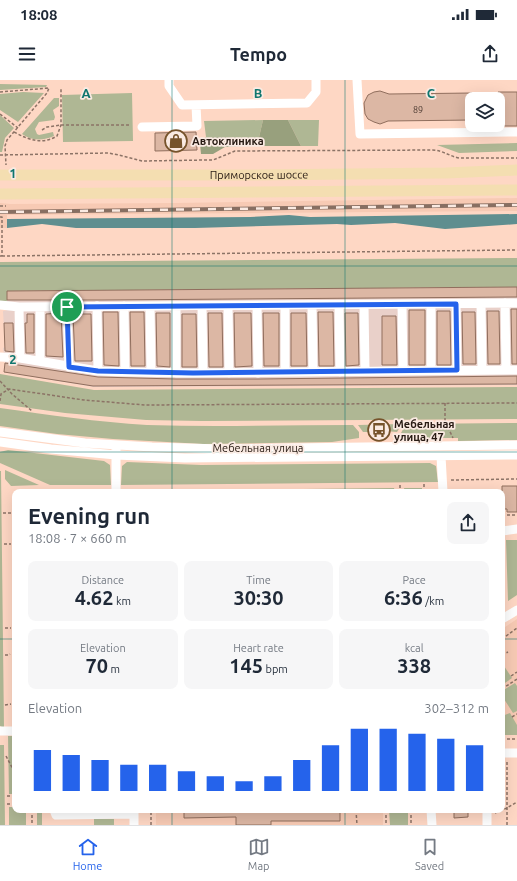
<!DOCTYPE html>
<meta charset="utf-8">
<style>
body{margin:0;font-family:Ubuntu,sans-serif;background:#f6f6f7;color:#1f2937;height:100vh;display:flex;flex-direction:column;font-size:15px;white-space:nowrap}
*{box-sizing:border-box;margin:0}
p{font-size:13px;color:#747a83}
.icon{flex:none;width:22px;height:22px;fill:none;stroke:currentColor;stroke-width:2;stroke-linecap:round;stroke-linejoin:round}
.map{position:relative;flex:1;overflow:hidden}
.side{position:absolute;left:12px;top:409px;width:493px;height:324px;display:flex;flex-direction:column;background:#fff;border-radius:8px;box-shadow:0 4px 16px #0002}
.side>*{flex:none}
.buttons{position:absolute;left:465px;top:12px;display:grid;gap:8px}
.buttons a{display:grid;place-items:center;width:40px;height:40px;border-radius:8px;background:#fff;box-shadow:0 4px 16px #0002;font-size:20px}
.pin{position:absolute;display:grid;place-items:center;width:34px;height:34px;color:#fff;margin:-17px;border:2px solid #fff;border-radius:50%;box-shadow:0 1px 4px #0007}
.round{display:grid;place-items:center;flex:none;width:42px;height:42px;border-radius:8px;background:#f6f6f7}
.summary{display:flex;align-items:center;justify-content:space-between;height:68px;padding:0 16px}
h1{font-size:22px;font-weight:700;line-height:30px}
.stats{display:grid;grid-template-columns:repeat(3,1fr);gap:6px;height:68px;padding:4px 16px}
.stats div{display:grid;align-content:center;border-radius:8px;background:#f6f6f7;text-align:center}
.stats b{font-size:20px;font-weight:700}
.stats small{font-size:11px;font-weight:400}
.stats p{font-size:11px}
.chart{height:112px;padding:8px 16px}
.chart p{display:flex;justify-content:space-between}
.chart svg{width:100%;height:72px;margin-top:4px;stroke:#2563eb;stroke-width:6}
.status{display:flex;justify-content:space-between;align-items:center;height:28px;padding:0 20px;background:#fff;direction:ltr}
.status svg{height:11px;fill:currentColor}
header{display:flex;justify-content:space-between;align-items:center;height:52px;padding:0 16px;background:#fff;font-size:18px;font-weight:700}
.tabs{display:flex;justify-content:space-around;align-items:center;height:56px;border-top:1px solid #e0e1e3;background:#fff;font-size:11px;color:#747a83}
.tabs a{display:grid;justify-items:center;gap:2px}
.tabs .on{color:#2563eb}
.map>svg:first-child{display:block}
.built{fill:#f7cab4}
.industrial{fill:#e9d0c9}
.green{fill:#afb794}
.forest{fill:#98a07d}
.water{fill:#5f8e8f}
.building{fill:#dcb7a4;stroke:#906e5d}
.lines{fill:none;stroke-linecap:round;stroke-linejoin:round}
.path{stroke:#8c7366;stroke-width:1.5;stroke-dasharray:3 2;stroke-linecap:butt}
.minor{stroke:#fff;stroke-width:9}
.major{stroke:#f4deb1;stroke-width:11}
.rail-casing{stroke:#886f62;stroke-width:4}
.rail{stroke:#faeae2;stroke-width:2.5;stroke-dasharray:8;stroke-linecap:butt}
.route-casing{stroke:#fff;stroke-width:8}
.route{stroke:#2563eb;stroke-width:5}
.grid{fill:none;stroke:#0f766e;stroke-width:1;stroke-opacity:0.55}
.labels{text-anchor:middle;stroke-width:3.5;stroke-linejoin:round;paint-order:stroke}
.number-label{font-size:9px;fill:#544137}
.poi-label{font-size:11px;font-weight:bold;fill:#271a13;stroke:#faeae2;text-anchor:start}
.street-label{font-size:11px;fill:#271a13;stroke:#faeae2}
.grid-label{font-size:13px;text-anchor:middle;font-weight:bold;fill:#0f766e;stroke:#faeae2;stroke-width:3.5;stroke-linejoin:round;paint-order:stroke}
</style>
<div class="status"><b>18:08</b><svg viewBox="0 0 49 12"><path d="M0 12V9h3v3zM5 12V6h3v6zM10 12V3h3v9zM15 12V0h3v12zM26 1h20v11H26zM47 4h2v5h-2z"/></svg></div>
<header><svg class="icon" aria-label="menu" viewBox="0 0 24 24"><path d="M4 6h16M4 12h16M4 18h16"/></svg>Tempo<svg class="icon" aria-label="share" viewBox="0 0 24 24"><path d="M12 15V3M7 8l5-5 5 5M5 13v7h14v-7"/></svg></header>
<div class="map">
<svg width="517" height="745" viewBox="0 0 517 745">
<rect width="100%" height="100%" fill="#fed7c4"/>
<path class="built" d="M517,118V131L7,135V148H0V123L10,124L175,123Z
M517,539V655H502V549Z
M156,730H383V745H156Z"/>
<path class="industrial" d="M517,207V305L94,307L4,292L5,283L3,268L5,267L3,231L7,230V211Z"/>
<path class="green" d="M0,4L47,5L46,7L0,10Z
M23,12L44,13L18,42L0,30V14Z
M132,13L133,61L63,62L62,15Z
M54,18H59V26L53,30L55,37L54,40L39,42L35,49L37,54L39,55L53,52L54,56C43,61 32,61 22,54Z
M0,35L14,48L5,58L2,72H0Z
M263,40L257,66H242L232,57H206L204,41Z
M288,40H319L318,66H301Z
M517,63V71L459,73L437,65Z
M517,178V207L7,211V221H0V182Z
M0,294L94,310L517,307V339L202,341L146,340L65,333L0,324Z
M0,328C49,335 98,342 147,345C216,347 285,345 353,345L359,352V358L332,362L203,364L113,359L57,354L0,346Z
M517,343V360L458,361V358H428L401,353L406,344Z
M402,344L397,352L385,351V348L374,349V352H363L358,345Z
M8,370L104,381L110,385L111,405H50L0,383V372Z
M127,382L201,385L430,383L436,386L438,402L121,405L122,386Z
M5,390L39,405L11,406L5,399Z
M0,391H1L4,648L0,646Z
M394,408L395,412H303V409Z
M404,408H422V412H405Z
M506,460H517V515L508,521Z
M502,583L512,598L502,605Z
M515,603L517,606V631L513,633L502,616V611Z
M510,633L517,645V655H502V636Z
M8,656H15V714H9Z
M0,665H4L5,745H0Z
M9,727H15V730H26V745H9Z
M37,730H42V745H37Z
M389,730H408V745H390Z
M94,739H114V745H94Z"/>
<path class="forest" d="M263,40H288L301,66H257Z
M206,57H232L242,66L225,67L213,74H201L200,64Z"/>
<path class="water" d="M517,134V144L445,149L395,143L351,145L337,144L195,148H76L42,144L7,148V139L250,137L289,135L310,137Z"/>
<path class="building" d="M380,11L389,14L472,13V40L388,41L380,44L374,42L368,39L365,34L364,23L368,15L374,12Z
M498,12H517V46H498Z
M196,52L197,70L155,71V53Z
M517,207V217L102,220H7V211Z
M511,229H517V284H512Z
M409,230H425V285H409Z
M437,231H450L451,285H437Z
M487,231H499L500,284H488Z
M103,232H118L119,286L104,285Z
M130,232H144L145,286H131Z
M318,232H333L334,286H319Z
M462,232H475L476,284H463Z
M61,233L63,277L46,276V234Z
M156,233H170V287L157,286Z
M208,233H222L223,287H209Z
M234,233H251L252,286L235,287Z
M263,233H279V286H264Z
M291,233H306L307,286H291Z
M345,233H358L359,285L346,286Z
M27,234H34V273H26L25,243H27Z
M73,234H91L92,281H75Z
M182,234H196L197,287H182Z
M382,236H396L397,285H382Z
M4,243H13L14,272L5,271Z
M5,283L98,297L176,299H258L517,296V304L93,306L4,292Z
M502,406H517V432H507V429H502Z
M184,730H340V741H271V745H236V737L184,738Z
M454,730H468V737L454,738Z"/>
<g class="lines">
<path class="path" d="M0,12L49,8L47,13L7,60L5,66L6,85
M0,34L18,48
M42,50L47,47L61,45H129
M14,52C29,60 42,65 57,56L61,45V8
M0,75L108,73L119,75L142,81L207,80H213L235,71L432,70C442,70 449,76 459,78H517
M0,126H6
M0,137H2V176H0
M2,176L517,170
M0,301L12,314L32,331
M0,321L1,314L9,309L84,320L145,325L517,323
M445,323V341L453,358
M451,400L517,399
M424,404V412
M400,405V412
M3,433H15
M502,435H517
M4,464H11
M5,548H11
M502,559L517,548
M502,566L503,565
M5,575H9L10,574
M502,575L508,572
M511,596L517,592
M502,609L517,599
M5,625L11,624
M512,637L517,634
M502,659H517
M6,676L15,693
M7,716H15
M7,724H15
M32,730V745
M356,730L357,745
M386,730V745
M411,730V745
M495,733L507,728L517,722
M151,745V730
M507,745V681"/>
<path class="minor" d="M169,0V6L182,25L307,23L316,12V0
M357,0L360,54L517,52
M142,47L197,46L196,25
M505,223L506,290
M402,224L403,291
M431,224V291
M456,224L457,290
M481,224L482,290
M0,225L19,227L517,223
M257,225L258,293
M285,225V292
M312,225L313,292
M339,225L340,292
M364,225L365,291
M97,226L98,291
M124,226L125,292
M150,226L151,292
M176,226V293
M202,226L203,293
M228,226L229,293
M19,227L20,278
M40,227V281
M67,227L69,287
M0,277L20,278L98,291L125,292L193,293L517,290
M0,352L85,363L152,367L222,369L517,365
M0,362L51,369L116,375L185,378L517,375
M116,369V412
M441,376L443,412
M502,451L517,449
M502,539L517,530
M0,651H15
M502,673H517
M54,730L56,735L134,734
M134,730V745
M431,730L432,745
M487,730V745"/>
<g class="major">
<path id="s1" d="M0,95H248L446,93L517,90"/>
<path d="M0,114L517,110"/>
</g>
<g class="rail-casing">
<path id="rail" d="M0,132L517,125"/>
</g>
<use href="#rail" class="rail"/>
</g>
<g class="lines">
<g class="route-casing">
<path id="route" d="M456,224L457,290L193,293L98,291L69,287L67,227Z"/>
</g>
<use href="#route" class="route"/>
</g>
<path class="grid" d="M172,0V412M345,0V412M0,186H517M0,372H517M0,559H15M502,559H517M172,730V745M345,730V745"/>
<defs>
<g id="shop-ring" transform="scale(1.15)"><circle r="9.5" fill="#faeae2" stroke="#76532b" stroke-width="1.5"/><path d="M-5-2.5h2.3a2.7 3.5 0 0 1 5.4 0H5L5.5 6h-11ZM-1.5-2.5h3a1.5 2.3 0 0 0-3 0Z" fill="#76532b"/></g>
<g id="bus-ring" transform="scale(1.15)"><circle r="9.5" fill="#faeae2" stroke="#76532b" stroke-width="1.5"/><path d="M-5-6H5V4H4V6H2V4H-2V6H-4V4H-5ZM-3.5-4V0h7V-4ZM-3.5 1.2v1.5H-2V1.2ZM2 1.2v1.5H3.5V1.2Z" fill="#76532b"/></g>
</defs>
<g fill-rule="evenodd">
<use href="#shop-ring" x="176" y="61"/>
<use href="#bus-ring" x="379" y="350"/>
</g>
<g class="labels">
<g class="number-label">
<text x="418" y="33">89</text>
</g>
<g class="poi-label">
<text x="192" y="65">Автоклиника</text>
<text x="394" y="348">Мебельная<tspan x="394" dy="13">улица, 47</tspan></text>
</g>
<g class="street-label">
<text dy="4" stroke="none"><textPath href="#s1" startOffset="259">Приморское шоссе</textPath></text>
<text x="258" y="372">Мебельная улица</text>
</g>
</g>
<g class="grid-label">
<text x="86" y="18">A</text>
<text x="258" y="18">B</text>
<text x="431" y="18">C</text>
<text x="13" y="98">1</text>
<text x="13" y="284">2</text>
</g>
</svg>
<div class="buttons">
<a><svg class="icon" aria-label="layers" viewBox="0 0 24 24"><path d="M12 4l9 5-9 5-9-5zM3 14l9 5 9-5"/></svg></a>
</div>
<div class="pin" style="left:67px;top:227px;background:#1e9e55"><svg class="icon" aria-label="arrive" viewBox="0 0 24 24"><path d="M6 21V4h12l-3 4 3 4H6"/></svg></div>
<section class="side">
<div class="summary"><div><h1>Evening run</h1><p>18:08 · 7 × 660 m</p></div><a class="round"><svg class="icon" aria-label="share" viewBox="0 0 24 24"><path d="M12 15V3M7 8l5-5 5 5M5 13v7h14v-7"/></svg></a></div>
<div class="stats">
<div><p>Distance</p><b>4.62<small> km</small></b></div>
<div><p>Time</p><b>30:30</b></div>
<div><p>Pace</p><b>6:36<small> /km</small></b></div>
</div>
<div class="stats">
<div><p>Elevation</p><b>70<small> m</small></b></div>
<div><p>Heart rate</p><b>145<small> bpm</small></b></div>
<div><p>kcal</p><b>338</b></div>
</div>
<div class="chart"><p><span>Elevation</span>302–312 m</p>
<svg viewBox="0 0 160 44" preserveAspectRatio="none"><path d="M5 44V19M15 44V22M25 44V25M35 44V28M45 44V28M55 44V32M65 44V35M75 44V38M85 44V35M95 44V25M105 44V16M115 44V6M125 44V6M135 44V9M145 44V12M155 44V16"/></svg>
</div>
</section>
</div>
<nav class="tabs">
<a class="on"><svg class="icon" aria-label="home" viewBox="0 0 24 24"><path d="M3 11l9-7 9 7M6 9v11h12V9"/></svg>Home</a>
<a><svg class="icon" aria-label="map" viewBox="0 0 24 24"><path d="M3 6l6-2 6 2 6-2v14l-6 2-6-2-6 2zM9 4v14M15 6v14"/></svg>Map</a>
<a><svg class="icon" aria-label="saved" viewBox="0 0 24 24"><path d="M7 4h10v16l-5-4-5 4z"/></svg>Saved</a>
</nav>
